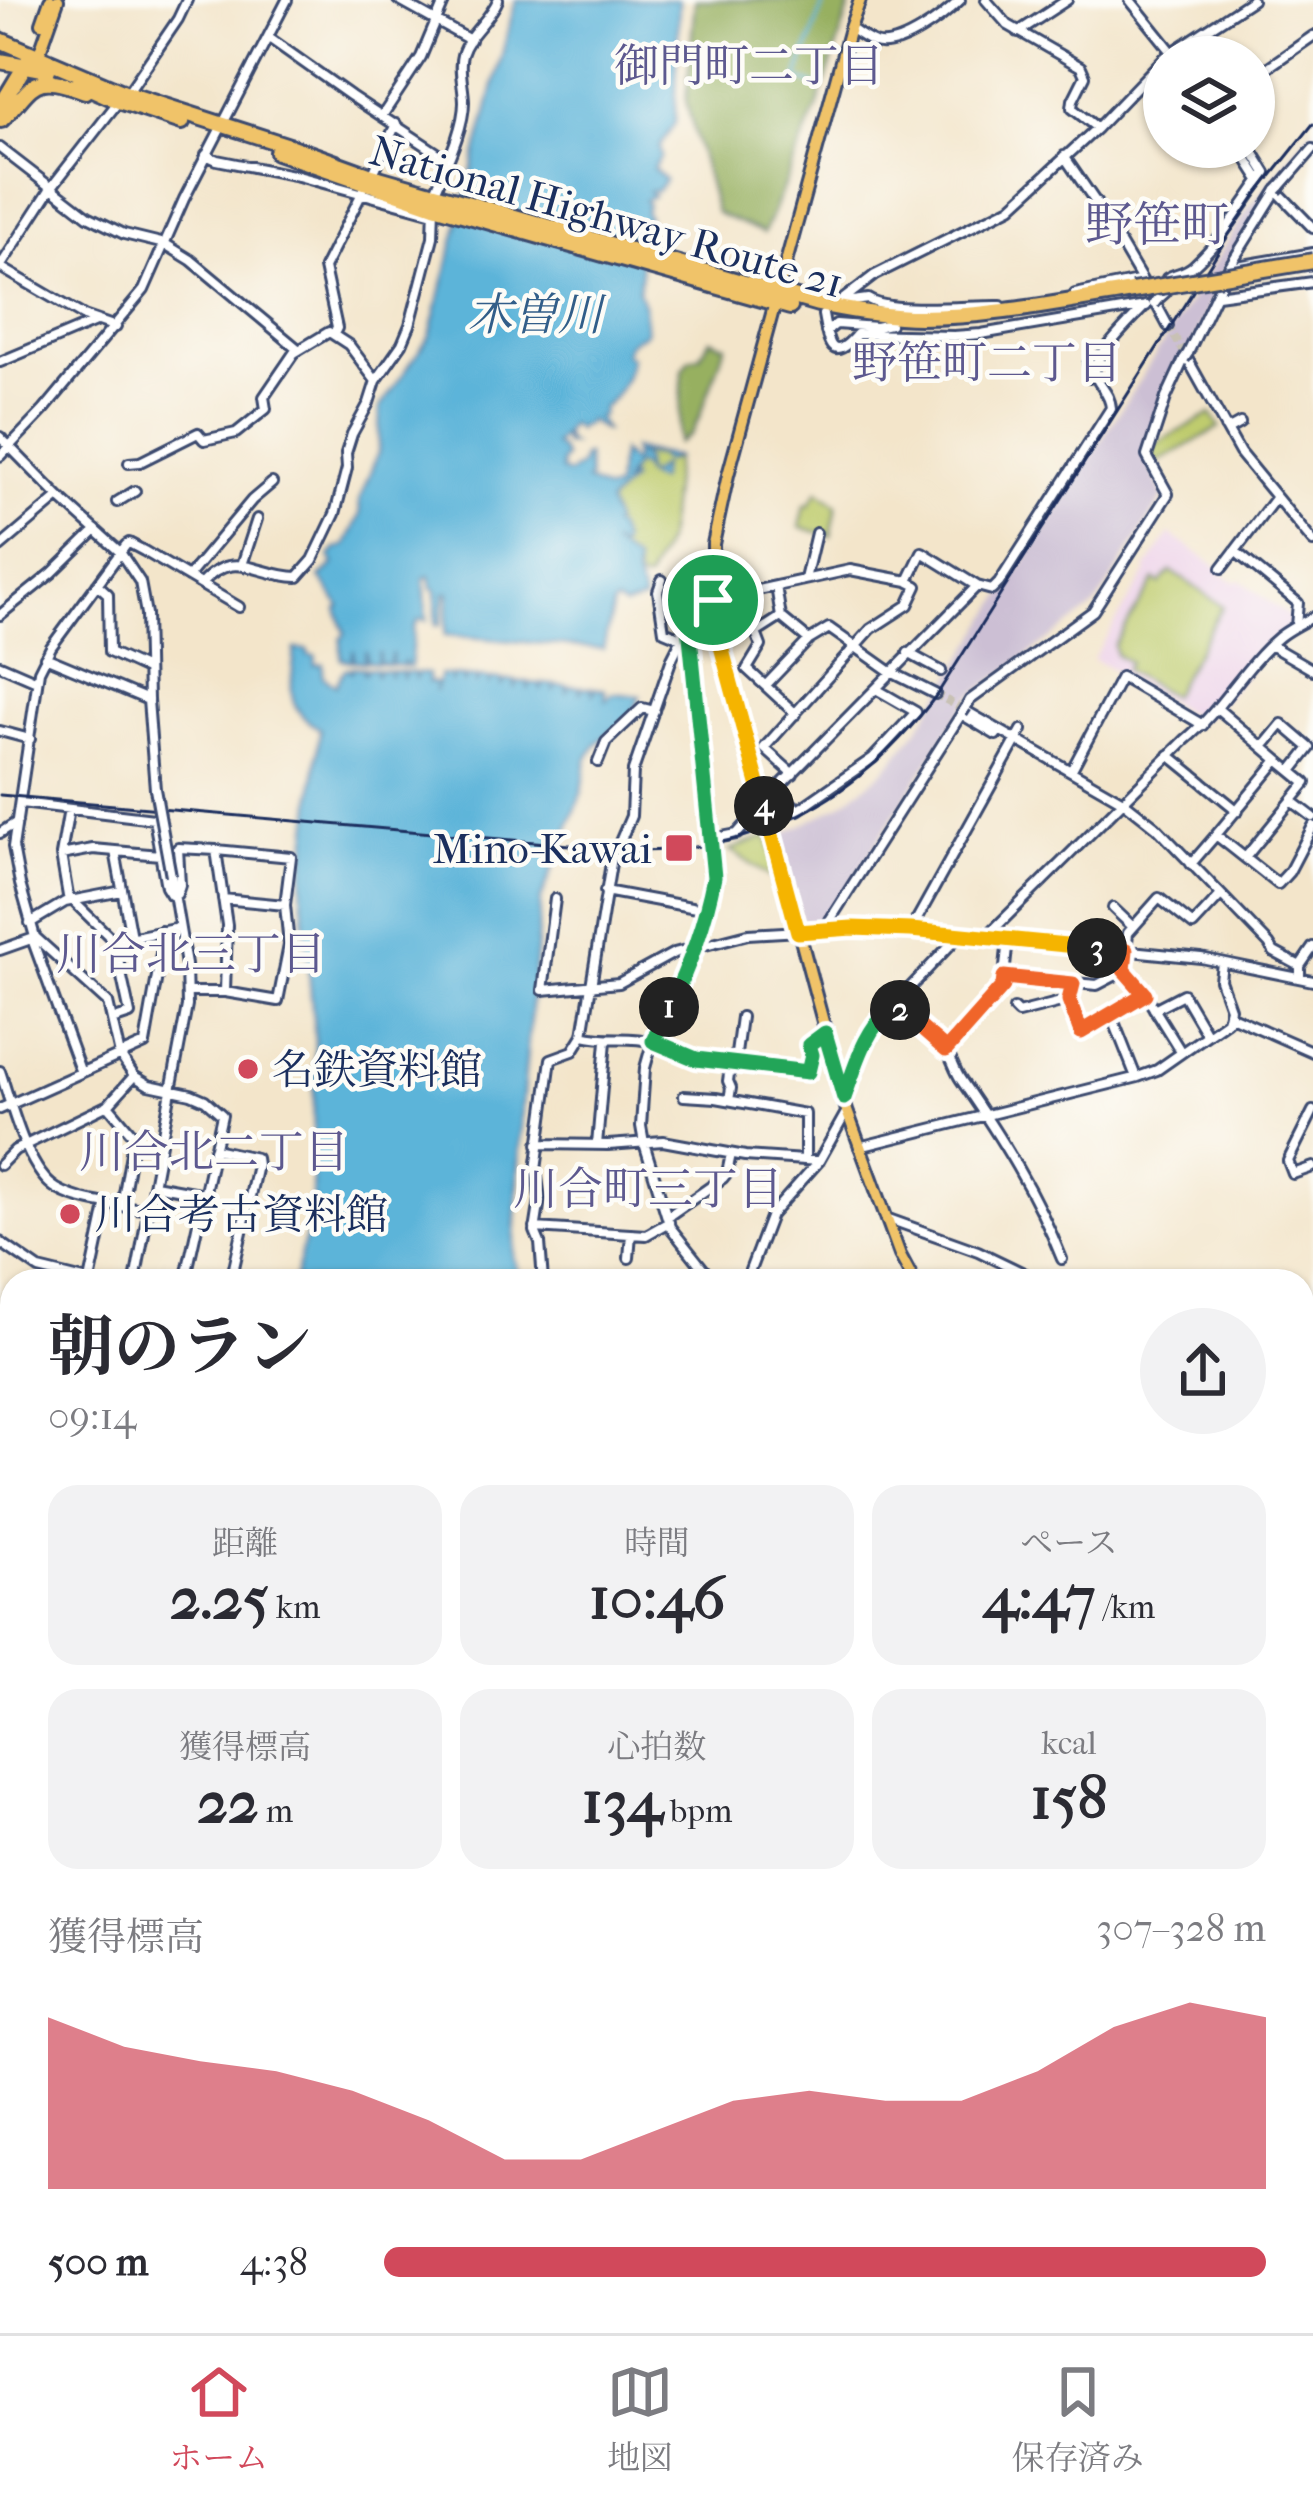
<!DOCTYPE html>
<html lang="ja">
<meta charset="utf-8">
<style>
body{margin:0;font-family:"IM FELL French Canon","Noto Serif JP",serif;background:#f2f2f3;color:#2b2b33;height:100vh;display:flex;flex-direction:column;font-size:45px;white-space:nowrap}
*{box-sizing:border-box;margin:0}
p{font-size:39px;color:#7c7c81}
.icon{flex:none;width:66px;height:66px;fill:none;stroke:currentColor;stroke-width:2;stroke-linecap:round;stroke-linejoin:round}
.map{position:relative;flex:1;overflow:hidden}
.panel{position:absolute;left:0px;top:1269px;width:1314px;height:1065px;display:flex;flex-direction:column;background:#fff;border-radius:36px 36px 0 0;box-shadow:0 3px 9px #0004}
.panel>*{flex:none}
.controls{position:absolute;left:1143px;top:36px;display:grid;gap:24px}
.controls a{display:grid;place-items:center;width:132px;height:132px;border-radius:50%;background:#fff;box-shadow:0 3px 9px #0004;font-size:60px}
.pin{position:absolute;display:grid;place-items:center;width:102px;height:102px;color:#fff;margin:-51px;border:6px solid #fff;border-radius:50%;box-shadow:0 3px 12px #0007}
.km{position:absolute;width:60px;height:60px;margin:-30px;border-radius:50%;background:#222;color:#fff;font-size:33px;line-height:60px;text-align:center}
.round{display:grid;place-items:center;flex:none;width:126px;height:126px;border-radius:63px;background:#f2f2f3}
.summary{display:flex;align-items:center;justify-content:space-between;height:204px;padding:0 48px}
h1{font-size:66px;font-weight:700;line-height:90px}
.stats{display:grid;grid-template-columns:repeat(3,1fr);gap:18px;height:204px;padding:12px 48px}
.stats div{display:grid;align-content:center;border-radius:30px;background:#f2f2f3;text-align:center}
.stats b{font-size:60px;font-weight:700}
.stats small{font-size:33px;font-weight:400}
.stats p{font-size:33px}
.chart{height:336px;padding:24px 48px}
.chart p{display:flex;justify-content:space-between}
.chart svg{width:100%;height:216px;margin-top:12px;fill:#d1495b;opacity:.7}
ul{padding:0 48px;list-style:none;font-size:39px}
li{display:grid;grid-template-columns:192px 144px 1fr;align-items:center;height:90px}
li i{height:30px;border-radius:15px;background:#d1495b}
.tabs{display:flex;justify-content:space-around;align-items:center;height:168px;border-top:3px solid #e1e1e2;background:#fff;font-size:33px;color:#7c7c81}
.tabs a{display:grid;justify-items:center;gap:6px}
.tabs .current{color:#d1495b}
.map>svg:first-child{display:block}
.built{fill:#edd1e9}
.industrial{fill:#ccbfd4}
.green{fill:#bfcc6e;stroke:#6d7e66;stroke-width:3}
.forest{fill:#97b061;stroke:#597060;stroke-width:3}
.water{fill:#5cb4d9;stroke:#3c729c;stroke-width:3}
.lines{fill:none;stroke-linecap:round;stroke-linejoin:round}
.stream{stroke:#5cb4d9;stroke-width:3}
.minor-tunnel{stroke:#c8c1b4;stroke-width:8;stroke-dasharray:8 4;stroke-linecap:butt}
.minor-casing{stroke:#3b4a6e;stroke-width:14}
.major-casing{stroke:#3b4a6e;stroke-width:16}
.highway-casing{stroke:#3b4a6e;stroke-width:20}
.minor{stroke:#fff;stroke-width:8}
.major{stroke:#f0c369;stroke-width:10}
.highway{stroke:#f0c369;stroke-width:14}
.rail{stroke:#1b2f5e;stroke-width:3}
.minor-bridge-casing{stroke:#3b4a6e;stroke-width:14;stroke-linecap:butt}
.major-bridge-casing{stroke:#3b4a6e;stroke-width:16;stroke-linecap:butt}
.highway-bridge-casing{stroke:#3b4a6e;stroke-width:20;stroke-linecap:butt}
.minor-bridge{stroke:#fff;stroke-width:8}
.major-bridge{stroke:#f0c369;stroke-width:10}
.highway-bridge{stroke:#f0c369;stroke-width:14}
.split-1-casing{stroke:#fff;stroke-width:24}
.split-2-casing{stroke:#fff;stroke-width:24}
.split-3-casing{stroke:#fff;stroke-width:24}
.split-4-casing{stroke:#fff;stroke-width:24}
.split-5-casing{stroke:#fff;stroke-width:24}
.split-1{stroke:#22a559;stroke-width:15}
.split-2{stroke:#22a559;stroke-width:15}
.split-3{stroke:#f0652b;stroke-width:15}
.split-4{stroke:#f5b400;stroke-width:15}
.split-5{stroke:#f5b400;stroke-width:15}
.poi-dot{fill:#d1495b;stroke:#fdfcf7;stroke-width:4.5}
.labels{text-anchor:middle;stroke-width:9;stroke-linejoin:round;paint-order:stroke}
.street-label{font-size:42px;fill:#1b2f5e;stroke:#fdfcf7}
.poi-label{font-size:42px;fill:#1b2f5e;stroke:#fdfcf7;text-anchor:start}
.neighbourhood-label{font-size:45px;fill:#5d598f;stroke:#fdfcf7}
.water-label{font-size:45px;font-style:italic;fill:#325e89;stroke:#fdfcf7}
.quarter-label{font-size:48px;fill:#5d598f;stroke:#fdfcf7}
</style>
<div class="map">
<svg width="1313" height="2333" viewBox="0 0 1313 2333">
<rect width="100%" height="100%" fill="#fdfcf7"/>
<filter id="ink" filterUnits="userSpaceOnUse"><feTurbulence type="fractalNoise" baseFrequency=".00833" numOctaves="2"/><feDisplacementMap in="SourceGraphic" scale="24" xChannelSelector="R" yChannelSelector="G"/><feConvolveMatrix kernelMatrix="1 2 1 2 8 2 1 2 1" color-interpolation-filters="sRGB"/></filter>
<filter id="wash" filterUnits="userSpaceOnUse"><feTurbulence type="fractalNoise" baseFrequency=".004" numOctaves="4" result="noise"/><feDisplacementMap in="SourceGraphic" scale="48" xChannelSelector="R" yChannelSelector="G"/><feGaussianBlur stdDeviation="2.7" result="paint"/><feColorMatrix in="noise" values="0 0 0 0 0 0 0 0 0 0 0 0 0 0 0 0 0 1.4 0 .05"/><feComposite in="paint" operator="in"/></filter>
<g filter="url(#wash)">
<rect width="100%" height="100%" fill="#f3e5ca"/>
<path class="built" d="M1170,534L1218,567L1220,573L1235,582L1240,579L1292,619L1291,625L1208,716L1200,720L1093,659L1147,572L1146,569Z"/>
<path class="industrial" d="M1313,127V145L1285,177L1228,262L1145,456L1164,496L1095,606L969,698L828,919L810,923L801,921L779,837L838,806L872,781L890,764L920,726L1248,209Z"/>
<path class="green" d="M1211,414L1220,427L1155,464L1151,455L1155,444Z
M636,455H656L664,461L675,459L667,538L647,580H637L635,562L610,543L616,544V528L612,526L614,521L608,504L631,480L622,486L634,464L643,466L644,460Z
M818,491L837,505L831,536L800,527L805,505H809Z
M1171,571L1223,606L1171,696L1125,670L1129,662L1116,655L1114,645L1155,580L1160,584Z
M768,836L780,877L775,880L730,850Z"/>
<path class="forest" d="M695,0H852L817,108L764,233L716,213L686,101Z
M710,339L726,345L699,418L691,434L678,443L683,369L690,359L700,356Z"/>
<path class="water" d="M516,0H679L675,123L659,147L661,157L653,168L665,180L657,191H649L653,196L644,200L647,204L645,212L648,217L629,235L637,245L641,272L638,291L644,305L646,331L643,335C634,338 626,343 625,354L631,357C628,376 618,397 602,408V415L597,417L606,432L588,420L586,425L579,426L577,430L570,424L564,432L566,441L571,444H564L562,435L554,445L560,449L565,458L561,462V471L568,474L580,466L583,456L586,455L589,478L586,481L606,491L615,489L621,452L631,462L634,459L632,449L677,457L664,461L656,455L637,454L643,459L645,473L648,476L661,466L658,481L646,476L641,467L635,464L622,484L630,477L631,480L608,503L614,521L612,526L616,528L622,542L620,547L611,544L635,562V575L644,601L624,607L617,603L613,605L603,649L445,635L449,593H445L440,625H436V590L432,588L430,576L424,578L427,620L419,619L414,628L410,667L405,666L404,660L403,666L392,665V653L389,665L379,663V652L377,663L367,662L366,651L364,662L354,661V650L351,661L341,659V639L345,633L337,609L340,606L320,577L334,565L330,556L336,549L346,545L360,515L359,501L378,453L380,408L430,335Z
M295,649L308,650V655L316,656L315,665L323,664V677L336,685L345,669L350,668L351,674L353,667L363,668L364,675L366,668L376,669V676L379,670L389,671L390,677L392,671L402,672L403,679L405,672L415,673V680L417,673L428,674V682L436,683L435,692L440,675L450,676L451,683L453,676L463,677L464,684L466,677L476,678V685L478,678L489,679V686L491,679L502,680V687L504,681H515V689L517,682H528V690L530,683L540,684L541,691L543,684L554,685V692L556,685L567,686V693L569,686L580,687V694L582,687L592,688L593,695L595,688L605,689L606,700L613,693L640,696L632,715L597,743L587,760L582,792L541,899L522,1106L514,1257L520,1281H294L312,1210L315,1041L302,892L320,729C282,707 292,686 295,649Z
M12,1729V1888L0,1898V1742Z
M1302,2105L1313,2115V2267L1302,2259Z"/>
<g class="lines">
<path class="stream" d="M820,87L797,79L825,0"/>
</g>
</g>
<g filter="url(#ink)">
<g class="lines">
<path class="minor-tunnel" d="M1168,326L1188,359
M935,694L966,711"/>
<g class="minor-casing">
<path id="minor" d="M398,0L470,40
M986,0L1008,25L1081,67L1085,76L1073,100L1072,108L1097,128
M1130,0L1176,57
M850,28C857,33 867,40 875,43C898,51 944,16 960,0
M1018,32L1067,0
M269,38L351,96L448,160
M1165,57L1252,0
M1254,77L1313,36
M127,94L178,19L187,0
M382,116L421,57L445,0
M1239,147L1260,180
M0,148L88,216L124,234L165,244L191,260L298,349
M206,155L217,160L298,176L433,213
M1064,156L1097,204L1143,282
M372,176L396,124
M1280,187L1313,149
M1277,191L1313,228
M435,192C445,167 464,129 464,102C464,87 458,69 462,55C468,34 490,20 498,0
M1231,267L1313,253
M1075,294L1138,281
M1217,295L1313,282
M1154,300L1168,326
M1157,300L1166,292L1167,278C1176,273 1185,273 1193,266C1222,240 1243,204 1266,173L1250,147
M841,301L875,275L1011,207L1097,128L1164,58
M845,302L868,299C891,314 970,305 1001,306
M823,315C828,341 830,366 857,334L954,336L981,334L1146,306
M116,327L84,316L0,267L51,188L118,102
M826,332L836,324L876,327L890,324
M334,334L337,328L324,268L363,191
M1188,353L1229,267L1277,190
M1188,360L1240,453L1313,542
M0,362L95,322
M1088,364L1095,370L1089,378
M1225,427L1231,428L1240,423
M0,437L59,497L120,552L140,582L146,614L148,700L155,789
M0,456L44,410L144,290L184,199L287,0
M129,463L140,462L198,433L204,440L236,433L266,409L264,397L294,353L329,332L349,345L376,381
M117,502L135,491
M0,547L59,497
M1235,551L1298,603L1296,626
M242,565L257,519
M1222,568L1276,497
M188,577L252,500L272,483
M805,579L816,533
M662,580L658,591L664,631L681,638
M97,584L108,594L109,652L146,669
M201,584C235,547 256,576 298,577L313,560L335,514L347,468L346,453L352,434L369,403L376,381L402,344L410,325L433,237L434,206
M776,586L781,617L809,640L829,628L891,672L935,694
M0,615L52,573L96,530
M781,617L756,633L761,646L747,669L796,714
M1270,645L1313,670
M908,653L941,671
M45,657L148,700
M0,665L37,681
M766,685L809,640
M966,707L970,700L1093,611L1168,494L1147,456L1166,398L1184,359
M1218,709L1278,760
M966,711L1123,801L1156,827L1269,944L1274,952L1300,966V978
M961,714L996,735
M0,731L30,739
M1263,747L1282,724L1310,748L1292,771
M1169,755L1238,811
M598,762L606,742L642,708L654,711
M1071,771L1121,677L1203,725
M793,774L764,748L871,629L908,605L917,586L909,582
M778,790L798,810L873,758L916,712L876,689
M769,797L977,586
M1292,801L1313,817
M21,803L154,819L166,887L171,895
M69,809L61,855L68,896L114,941L179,928
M0,833L17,822
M711,839L737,834L754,815
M619,844L631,816L633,771L672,658L682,638
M115,851L131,937
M61,855L93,849L160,855
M612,857L583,1035C609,1042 630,1035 652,1042
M1245,858L1306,783L1278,760L1216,835L1278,884L1289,872L1313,826
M1191,864L1216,835
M605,891L707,910
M177,894L180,885L178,848L216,850
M223,899L285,905
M555,899L543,990L619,983L674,953L748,934L852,928L939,932L1201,958L1313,981
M1113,908L1133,927
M30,923L65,902L122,891
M829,929L830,920L962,713
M911,930L1022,730
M989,937L991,932L1185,740C1222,710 1243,667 1279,637C1289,629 1301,623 1313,617
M32,939L81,1073
M0,950L34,938
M1300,966L1313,947
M1124,971L1145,994
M1004,977L1097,985L1124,971L1128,933L1159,898L1193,925L1221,895
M1073,984L1069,1000L1081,1032L1145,994L1181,1052
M187,992H225L278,1001L289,945L285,905L291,857L216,850L227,925L225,992
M893,1005C910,1017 930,1031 944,1047C951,1056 954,1070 961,1080C1000,1136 1037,1195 1062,1259
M1014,1009L1018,1013L1069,1000
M1154,1009L1183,994L1207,1035
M1111,1014L1136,1077
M1229,1015L1313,1052
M112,1020L130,1014L114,941
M653,1041L696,1059L809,1073L812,1055L809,1045L825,1033
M947,1050L1003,986L1008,939
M0,1071C11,1103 27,1172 57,1189C83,1204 120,1205 149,1210
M684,1096L716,1098L805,1114V1160
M845,1097L857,1057L869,1031L954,941L955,933
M729,1100L731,1088L728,1081L730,1067L735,1061L741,1017
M108,1105L134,1136L122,1205
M0,1109L145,1044L163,942L161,931
M1313,1111L1288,1161L1293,1174L1313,1167
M538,1144L608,1145L663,1141L745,1156L819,1161
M597,1145L606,1041
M859,1147L1138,1077L1157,1070L1227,1021L1230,1008L1220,980L1222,963
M214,1149L256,1158L257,1165L231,1281
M0,1165L15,1150L108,1105L134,1076
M154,1185L204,1194
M667,1217L723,1178L727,1173L731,1154
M886,1218L978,1251L1040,1281
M535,1228L646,1235L669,1222
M0,1242L39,1269L88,1281
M629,1258L631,1234
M90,1281L107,1202
M135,1281L187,1006L186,965L171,876
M185,1281L222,1115L205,1100L191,1094L149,1085L134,1076L120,1055L108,1003L35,937L20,884L13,847L39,671L51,647L126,545L129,543L144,551L239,607
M543,1281L540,1243L535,1231L540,1199L536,1170L551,1059L573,1051L583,1035
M713,1281L670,1227L644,1143L641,1126L645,1068L652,1043L696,948L707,910L714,877L689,626L697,603L850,570L908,581L922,552L977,586L992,590L999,583L1111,408C1110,391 1095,384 1095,371C1094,356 1134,318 1145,306
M746,1281L771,1215L819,1161L847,1111
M1302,1310L1313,1309
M1302,1351L1313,1354
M0,1363L12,1365
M1302,1580L1313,1581
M1302,1607L1313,1610
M1302,1674L1313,1681
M0,1690L12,1676
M1302,1879L1313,1878
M0,2071L12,2087
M0,2294L12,2285
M0,2299L12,2314
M18,2322L26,2333
M138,2322L146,2333
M263,2322L273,2333
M396,2322L405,2333
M1123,2322L1135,2333
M1241,2322L1252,2333
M114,2333L128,2322
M241,2333L255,2322
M405,2333L416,2322
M522,2333L529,2322"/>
</g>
<g class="major-casing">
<path id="major" d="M42,23L50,0
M38,57L58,0
M770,826L719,639L713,600V544L728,475L850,28L860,0
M772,832L847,1111L900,1255L914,1281
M0,1536L12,1539
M1302,1781L1313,1798
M1302,2004L1313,1997
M783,2322L790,2333
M801,2322C836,2329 874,2333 907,2322
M602,2333L711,2322"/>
</g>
<g class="highway-casing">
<path id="highway" d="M0,40L127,94L289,146L372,176L818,304C852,311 886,317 920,317C991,317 1062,302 1132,291
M0,61L48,70
M79,83L119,101L182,122
M0,107L29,59
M1,120C36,86 30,70 85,91
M277,152L434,206L790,307"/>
</g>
<use href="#minor" class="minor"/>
<use href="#major" class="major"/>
<use href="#highway" class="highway"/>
<path class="rail" d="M0,795L638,851C767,850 862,796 938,693L1230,233L1253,199L1313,124"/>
<g class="minor-bridge-casing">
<path id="minor-bridge" d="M1277,190L1280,187
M1154,304L1157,300
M1184,359L1188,353
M962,713L966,707
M155,789L171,876"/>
</g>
<g class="major-bridge-casing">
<path id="major-bridge" d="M770,826L772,832"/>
</g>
<g class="highway-bridge-casing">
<path id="highway-bridge" d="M1132,291L1313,261"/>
</g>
<use href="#minor-bridge" class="minor-bridge"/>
<use href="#major-bridge" class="major-bridge"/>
<use href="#highway-bridge" class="highway-bridge"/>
</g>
</g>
<g class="lines" filter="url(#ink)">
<g class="split-1-casing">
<path id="split-1" d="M669,1007C690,965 705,923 714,877L689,626L697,603L713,600"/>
</g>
<g class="split-2-casing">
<path id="split-2" d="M669,1007L653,1041L696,1059L808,1072L812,1055L809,1045L825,1033L844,1098C857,1062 864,1032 893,1005L900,1010"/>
</g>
<g class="split-3-casing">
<path id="split-3" d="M900,1010L946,1050L1003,986L1004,977L1073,984L1069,1000L1081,1032L1145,994L1124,970L1126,950L1097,948"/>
</g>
<g class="split-4-casing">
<path id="split-4" d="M764,806L798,932L852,928L911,930L1097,948"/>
</g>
<g class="split-5-casing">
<path id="split-5" d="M713,600L719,639L764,806"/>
</g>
<use href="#split-1" class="split-1"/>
<use href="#split-2" class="split-2"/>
<use href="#split-3" class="split-3"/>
<use href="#split-4" class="split-4"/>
<use href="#split-5" class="split-5"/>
</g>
<g class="poi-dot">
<rect x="664" y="833" width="30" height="30" rx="6"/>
<circle cx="248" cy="1069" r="12"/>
<circle cx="70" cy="1214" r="12"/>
</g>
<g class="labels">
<g class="street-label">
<text transform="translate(607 216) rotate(16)" y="15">National Highway Route 21</text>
</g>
<g class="poi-label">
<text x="652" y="863" text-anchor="end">Mino-Kawai</text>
<text x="272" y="1084">名鉄資料館</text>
<text x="94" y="1229">川合考古資料館</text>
</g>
<g class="neighbourhood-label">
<text x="749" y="81">御門町二丁目</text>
<text x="987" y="378">野笹町二丁目</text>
<text x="191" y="969">川合北三丁目</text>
<text x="214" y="1167">川合北二丁目</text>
<text x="648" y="1204">川合町三丁目</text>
</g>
<g class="water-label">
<text x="535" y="330">木曽川</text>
</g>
<g class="quarter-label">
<text x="1157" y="241">野笹町</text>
</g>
</g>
</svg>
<div class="controls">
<a><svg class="icon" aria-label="layers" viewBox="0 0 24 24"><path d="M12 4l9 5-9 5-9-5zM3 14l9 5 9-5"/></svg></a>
</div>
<div class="pin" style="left:713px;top:600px;background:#1e9e55"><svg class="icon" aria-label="arrive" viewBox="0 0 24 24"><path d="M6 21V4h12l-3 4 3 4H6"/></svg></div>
<b class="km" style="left:669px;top:1007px">1</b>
<b class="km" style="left:900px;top:1010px">2</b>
<b class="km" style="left:1097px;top:948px">3</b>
<b class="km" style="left:764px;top:806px">4</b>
<section class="panel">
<div class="summary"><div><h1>朝のラン</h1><p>09:14</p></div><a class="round"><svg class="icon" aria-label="share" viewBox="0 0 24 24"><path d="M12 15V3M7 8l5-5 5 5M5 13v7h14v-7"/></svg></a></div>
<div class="stats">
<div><p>距離</p><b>2.25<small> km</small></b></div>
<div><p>時間</p><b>10:46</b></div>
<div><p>ペース</p><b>4:47<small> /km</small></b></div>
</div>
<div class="stats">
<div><p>獲得標高</p><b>22<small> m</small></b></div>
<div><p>心拍数</p><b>134<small> bpm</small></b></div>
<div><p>kcal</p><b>158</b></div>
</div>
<div class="chart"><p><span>獲得標高</span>307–328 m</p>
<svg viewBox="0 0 160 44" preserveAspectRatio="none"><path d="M0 44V9L10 15L20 18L30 20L40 24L50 30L60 38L70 38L80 32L90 26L100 24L110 26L120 26L130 20L140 11L150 6L160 9V44z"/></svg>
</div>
<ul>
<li><b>500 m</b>4:38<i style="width:100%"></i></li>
</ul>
</section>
</div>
<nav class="tabs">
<a class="current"><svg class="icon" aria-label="home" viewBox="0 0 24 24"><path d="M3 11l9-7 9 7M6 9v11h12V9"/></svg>ホーム</a>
<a><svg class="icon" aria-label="map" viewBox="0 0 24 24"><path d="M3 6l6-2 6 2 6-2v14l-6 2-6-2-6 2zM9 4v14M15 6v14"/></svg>地図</a>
<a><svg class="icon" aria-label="saved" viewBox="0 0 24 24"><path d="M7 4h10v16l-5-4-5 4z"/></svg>保存済み</a>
</nav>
